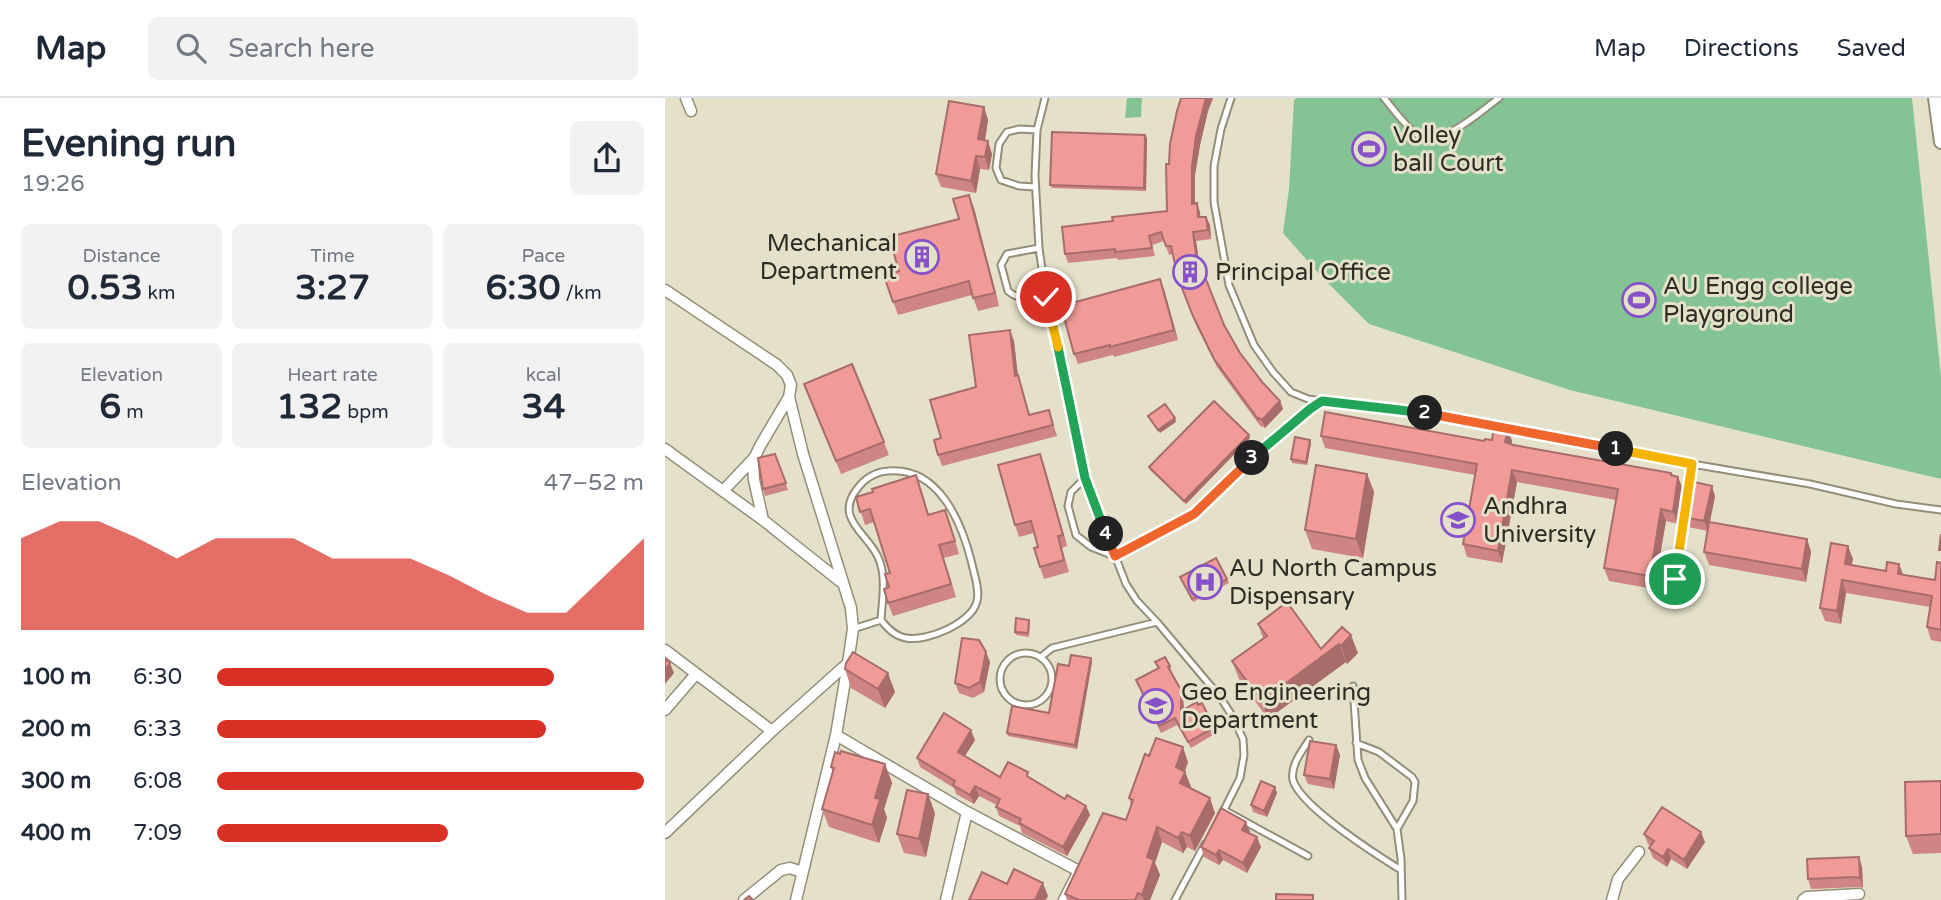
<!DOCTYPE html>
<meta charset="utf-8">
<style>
body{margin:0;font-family:"Varela Round",sans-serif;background:#f2f2f3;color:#1f2937;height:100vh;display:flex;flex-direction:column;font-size:26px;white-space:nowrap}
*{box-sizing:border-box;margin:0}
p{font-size:23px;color:#747a83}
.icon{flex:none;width:38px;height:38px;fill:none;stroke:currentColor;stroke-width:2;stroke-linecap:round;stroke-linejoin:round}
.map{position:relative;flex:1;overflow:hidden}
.sheet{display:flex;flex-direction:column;background:#fff;width:665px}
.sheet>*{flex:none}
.pin{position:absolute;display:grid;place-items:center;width:60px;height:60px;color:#fff;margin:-30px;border:4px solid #fff;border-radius:50%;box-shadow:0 2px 7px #0007}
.km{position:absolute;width:35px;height:35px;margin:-18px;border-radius:50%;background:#222;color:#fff;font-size:19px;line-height:35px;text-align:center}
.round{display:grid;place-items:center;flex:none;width:74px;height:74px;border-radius:10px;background:#f2f2f3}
.headline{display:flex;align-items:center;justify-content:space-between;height:119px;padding:0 21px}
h1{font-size:38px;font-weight:700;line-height:52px}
.stats{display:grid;grid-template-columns:repeat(3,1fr);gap:10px;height:119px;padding:7px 21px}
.stats div{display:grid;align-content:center;border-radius:10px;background:#f2f2f3;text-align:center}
.stats b{font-size:35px;font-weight:700}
.stats small{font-size:19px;font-weight:400}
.stats p{font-size:19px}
.chart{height:196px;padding:14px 21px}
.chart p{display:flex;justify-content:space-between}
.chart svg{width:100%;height:126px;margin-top:7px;fill:#d93025;opacity:.7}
ul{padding:0 21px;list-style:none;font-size:23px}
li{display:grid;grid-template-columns:112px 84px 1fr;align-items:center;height:52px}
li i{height:18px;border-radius:9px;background:#d93025}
header{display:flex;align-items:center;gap:42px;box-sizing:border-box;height:98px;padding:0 35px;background:#fff;border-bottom:2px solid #e0e1e3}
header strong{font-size:33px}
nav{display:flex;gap:38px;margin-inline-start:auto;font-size:24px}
.search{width:490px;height:63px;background:#f2f2f3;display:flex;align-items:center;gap:18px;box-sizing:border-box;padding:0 24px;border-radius:10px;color:#747a83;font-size:26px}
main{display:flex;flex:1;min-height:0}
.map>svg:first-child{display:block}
.grass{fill:#84c394}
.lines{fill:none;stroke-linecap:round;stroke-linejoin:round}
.service-casing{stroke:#928e79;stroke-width:9}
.minor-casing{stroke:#928e79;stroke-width:13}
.tertiary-casing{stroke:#928e79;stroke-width:16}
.service{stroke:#fff;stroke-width:5}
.minor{stroke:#fff;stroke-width:10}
.tertiary{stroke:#fff;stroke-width:12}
.wall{fill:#ce8583}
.shaded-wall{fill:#a86c6a}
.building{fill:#f09b98;stroke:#a86c6a;stroke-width:2}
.split-1-casing{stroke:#fff;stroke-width:14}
.split-2-casing{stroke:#fff;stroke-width:14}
.split-3-casing{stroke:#fff;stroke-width:14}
.split-4-casing{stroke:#fff;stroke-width:14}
.split-5-casing{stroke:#fff;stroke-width:14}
.split-6-casing{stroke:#fff;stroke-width:14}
.split-1{stroke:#f5b400;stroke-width:9}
.split-2{stroke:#f0652b;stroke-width:9}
.split-3{stroke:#22a559;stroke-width:9}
.split-4{stroke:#f0652b;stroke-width:9}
.split-5{stroke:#22a559;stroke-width:9}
.split-6{stroke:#f5b400;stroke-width:9}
.labels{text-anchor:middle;stroke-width:6;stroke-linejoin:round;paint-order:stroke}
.poi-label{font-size:24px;fill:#2e2c24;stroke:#e4e0c9;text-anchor:start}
</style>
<header>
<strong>Map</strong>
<div class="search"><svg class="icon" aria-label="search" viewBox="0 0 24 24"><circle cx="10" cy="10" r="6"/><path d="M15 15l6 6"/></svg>Search here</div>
<nav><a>Map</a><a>Directions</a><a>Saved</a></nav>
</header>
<main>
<section class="sheet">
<div class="headline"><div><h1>Evening run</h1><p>19:26</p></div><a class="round"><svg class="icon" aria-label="share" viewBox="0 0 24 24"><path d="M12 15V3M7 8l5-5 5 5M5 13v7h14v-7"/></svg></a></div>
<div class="stats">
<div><p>Distance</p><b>0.53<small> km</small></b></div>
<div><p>Time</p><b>3:27</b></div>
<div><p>Pace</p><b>6:30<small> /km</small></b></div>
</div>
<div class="stats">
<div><p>Elevation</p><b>6<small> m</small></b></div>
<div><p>Heart rate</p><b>132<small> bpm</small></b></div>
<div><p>kcal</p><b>34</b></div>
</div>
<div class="chart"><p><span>Elevation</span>47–52 m</p>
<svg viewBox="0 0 160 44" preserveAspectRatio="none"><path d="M0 44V12L10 6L20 6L30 12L40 19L50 12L60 12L70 12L80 19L90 19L100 19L110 25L120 32L130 38L140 38L150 25L160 12V44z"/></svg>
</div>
<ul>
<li><b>100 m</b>6:30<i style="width:79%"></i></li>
<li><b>200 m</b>6:33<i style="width:77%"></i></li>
<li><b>300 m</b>6:08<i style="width:100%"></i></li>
<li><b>400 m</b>7:09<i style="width:54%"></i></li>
</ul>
</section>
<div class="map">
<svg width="1276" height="802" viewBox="0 0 1276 802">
<rect width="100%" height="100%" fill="#e4e0c9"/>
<path class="grass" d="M462,0H477L476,19L460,20Z
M632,0H1247L1276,279V381L905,292L704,226L655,177L618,135L624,91L629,2Z"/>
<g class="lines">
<g class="service-casing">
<path id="service" d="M380,0L372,32L370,78L374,150L381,199L391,238L420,380L461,486L472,503L492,524L555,599L568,619L578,641L579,657L575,680L557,716
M566,0L556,31L549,68V104L564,187L589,247L608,274L626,294L643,301L779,318L1027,366L1145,386L1231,406L1276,412
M719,0C729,12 740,28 753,37C775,51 816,13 834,0
M370,89L354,88L336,82L331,70L334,46L342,34L354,31L372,32
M374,150L342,156L336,167L343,193C355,203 366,201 381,199
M420,380L406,394L403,408L411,437L426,449L449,458L529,417L558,387L608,342L657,303
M1010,481L1027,366
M188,531L216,522C217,503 222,478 213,459C202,435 169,420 192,391C200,380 209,374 223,373C274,368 297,425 307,466C309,477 315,491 312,503C307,525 262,544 241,540C230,538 223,531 216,522
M335 581a26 26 0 1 1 52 0a26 26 0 1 1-52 0Z
M376,559L387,550L492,524
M688,588L693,662L700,680L732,731L736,761L737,802
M524,594L530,597L547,589
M644,642C637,653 625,668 628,682C635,708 712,757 736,772
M691,645L714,654L747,679L750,684L748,703L732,731
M559,712L643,758
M510,802L540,746"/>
</g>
<g class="minor-casing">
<path id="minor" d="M21,0L26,13
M0,192L112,267L122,277L126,287L124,299L138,356L186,510L188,531L183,565
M124,299L95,348L88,363L89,382L98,422L176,484
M0,351L98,422
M58,393L90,359
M0,552L107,633L183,565L171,637
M0,612L31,576
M0,735L107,633
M79,802L116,772L125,770L137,774
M131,802L171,637L302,714L414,773L399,802
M281,802L302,714
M947,802L953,781L974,754
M1138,802L1142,799L1194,796"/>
</g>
<g class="tertiary-casing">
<path id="tertiary" d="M1270,0L1276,44"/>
</g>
<use href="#service" class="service"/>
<use href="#minor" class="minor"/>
<use href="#tertiary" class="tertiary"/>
</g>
<path class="wall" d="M516,0H548L543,13L535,47L530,77V105L535,114V119H541L545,127L546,141L531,143L534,163L559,227L575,255L598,285L615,303L618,311L600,330L597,328L596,329L552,269L531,227L513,180L508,156L504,157L499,143L487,147L490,158L453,162L452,160L403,165L400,156L448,123L502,113L504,66Z
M319,9L323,22L320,42L327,56L324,72L315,71L311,95L276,89L271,76Z
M480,37L482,40L481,93L387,90L385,87Z
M309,110L334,208L313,213L307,197L233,217L219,178L234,173Z
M495,181L513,242L449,259L448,257L413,266L409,256Z
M349,243L353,279L365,317L384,312L392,338L277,368L273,357L276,340L311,289Z
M139,286L219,344L224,357L176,376Z
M656,338L847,343V346L1007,377L1018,391L1013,426L1001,423L989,491L944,483L939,470L951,402L852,384L837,465L802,459L798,446L810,377L660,350Z
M585,340L521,406L485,372L484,369Z
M645,342L646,345L642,367L627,365L626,361Z
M110,356L123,392L100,398L98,391Z
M379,367L402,448L397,450L404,474L379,481L375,469L373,449L369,435L354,439L350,427Z
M702,376L709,394L698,460L647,451L640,432Z
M256,390L264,417L285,425L294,456L279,460L291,499L228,518L223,505L225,475L209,424L200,427L191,399Z
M1050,398L1045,424L1142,441L1146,454L1141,484L1044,467L1039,454L1043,433L1023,429L1019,419Z
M1188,461L1186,467L1221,473L1234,466L1238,477L1270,482L1276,465V544L1266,542L1262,529L1265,509L1181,495L1176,526L1160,523L1155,510Z
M515,479L562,481L564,485L528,504Z
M364,522L365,525L364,539L351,537L350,534Z
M593,526L656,551L677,529L693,555L682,566L681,564L603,621L574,581L567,563L598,540Z
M321,554L325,564L319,594L308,600L294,595L290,585Z
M426,560L427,564L412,651L343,638L342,635L384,615L404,568Z
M490,564L505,568L507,575L518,598L519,611L545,621L547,628L545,629L548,637L526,650L512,627L496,635L471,582L493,571Z
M180,571L230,594L220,610L186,590Z
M310,642L300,658L335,679L365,680L400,701L421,708L425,717L402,758L357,735L355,728L334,718L331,709L332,707L314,698L309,706L291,696L289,690L255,669L252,660Z
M671,647L675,657L669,691L643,686L639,677Z
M484,658L523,664L520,673L526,689L525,690L550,715L530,753L522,749L518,755L497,744L490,765L495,777L485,802H402L400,796L461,722L466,707L464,700Z
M220,666L227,685L219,711L222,720L214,745L164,729L157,711L168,674L166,669Z
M1276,683V755L1248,756L1241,738Z
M610,689L612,695L602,719L588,714L586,707Z
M270,715L261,759L239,755L232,736Z
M585,734L584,735L596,749L582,775L558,762L554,767L539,759L536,749Z
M979,736L1040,744L1022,771L1006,761L1002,769L988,760L984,750L986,748L983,746Z
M1197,769L1198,790L1194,789L1146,791L1143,781Z"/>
<path class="shaded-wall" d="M541,0H548L543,13L535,47L530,77V114L527,106V69L531,38Z
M319,9L323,22L318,54L313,41Z
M480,37L482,40L481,93L479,90Z
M323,43L327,56L324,72L320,59Z
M311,58L315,71L311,95L306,83Z
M304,97L309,110L334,208L330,195Z
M532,105L535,114L536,128L533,119Z
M541,119L545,127L546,141L543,132Z
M528,134L531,143L534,164L531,156Z
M495,181L499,191L513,242L509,232Z
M345,232L349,243L353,279L368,328L350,278Z
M615,303L618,311L600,330L597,322Z
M510,320L511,324L495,335L493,332Z
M843,331L847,343L845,357L840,344Z
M584,337L585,340L521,406L519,403Z
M645,342L646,345L642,367L641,364Z
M375,356L379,367L402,448L398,437Z
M847,372L852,384L837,465L833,453Z
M702,376L709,394L698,460L691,441Z
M1013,379L1018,391L1013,426L1008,414Z
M1047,388L1050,398L1043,433L1039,423Z
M996,411L1001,423L989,491L985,478Z
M1142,441L1146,454L1141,484L1137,471Z
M1183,448L1188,461L1184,479L1180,466Z
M1234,466L1239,479L1233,476Z
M1177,482L1181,495L1176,526L1172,513Z
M686,537L693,555L682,566L676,548Z
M674,546L681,564L603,621L597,603Z
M321,554L325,564L319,594L315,584Z
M426,560L427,564L412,651L410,647Z
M5,565L9,575L0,586V572Z
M223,575L230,594L220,610L213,591Z
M516,592L518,598L519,619L516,613Z
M306,632L310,642L296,664L293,654Z
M671,647L675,657L669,691L665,681Z
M518,649L523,664L518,678L520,674L526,689L521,700L511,669Z
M220,666L227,685L219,711L222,720L214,745L207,727L210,700Z
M310,688L314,698L309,706L305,697Z
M610,689L612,695L602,719L599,713Z
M263,696L270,715L261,759L254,741Z
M545,700L550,715L530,753L525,738Z
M421,708L425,717L402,758L398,749Z
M581,724L585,734L581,742L577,732Z
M492,729L497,744L490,765L495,777L485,802H479L477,797L482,759Z
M517,734L522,749L518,755L513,740Z
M1036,734L1040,744L1022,771L1019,762Z
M592,739L596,749L582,775L578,765Z
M1003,751L1006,761L1002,769L998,759Z
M554,752L558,762L554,767L551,757Z
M1194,759L1197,769L1198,790L1195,780Z
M378,785L383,798L381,802H370Z"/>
<path class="building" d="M516,0H541L531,38L527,69V106L532,105L533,119H541L543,132L528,134L531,156L559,227L575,255L598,285L615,303L597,322L594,320L593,321L549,261L528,218L513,180L506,148H501L496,134L484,138L487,150L450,154V151L400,156L397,129L448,123L447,119L502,113L501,66H504L505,46L512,13Z
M284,3L319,9L313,41L323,43L320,59L311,58L306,83L271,76Z
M387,34L480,37L479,90L385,87Z
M304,97L330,195L308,200L304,183L228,204L219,178L234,173L224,139L294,121L288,101Z
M495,181L509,232L445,249V247L409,256L396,208Z
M345,232L350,278L353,277L364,317L384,312L388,327L273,357L269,342L276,340L265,302L311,289L304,237Z
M187,266L219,344L171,363L139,286Z
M549,303L584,337L519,403L484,369Z
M500,306L510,320L493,332L483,318Z
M660,314L819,343L820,341L827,342L829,329L843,331L840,344L848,347L1006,375V377L1013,379L1008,414L996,411L985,478L939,470L953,391L847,372L833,453L798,446L812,366L656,338Z
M630,339L645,342L641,364L626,361Z
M110,356L121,385L98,391L93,360Z
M375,356L398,437L393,438L399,462L375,469L369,450L373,449L366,423L350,427L333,367Z
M651,367L702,376L691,441L640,432Z
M251,377L263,417L280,412L290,443L274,447L286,486L223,505L219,491L224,489L220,476L225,475L205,411L195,414L191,399L208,394L207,391Z
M1025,383L1047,388L1039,423L1019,419Z
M1044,424L1142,441L1137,471L1039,454Z
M1276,436V452H1274Z
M1166,445L1183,448L1180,466L1221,473L1222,464L1234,466L1233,476L1270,482L1272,464L1276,465V532L1262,529L1267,498L1177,482L1172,513L1155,510Z
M551,460L562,481L527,501L515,479Z
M622,504L656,551L677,529L686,537L676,548L674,546L597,603L567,563L602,538L593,526Z
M351,520L364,522L363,535L350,534Z
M297,540L314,542L321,554L315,584L304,590L290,585Z
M188,554L223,575L213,591L180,571L181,565Z
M406,557L426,560L410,647L342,635L347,608L384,615L393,566L404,568Z
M500,559L505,568L503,569L516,592V613L532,604L533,607L537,605L545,621L542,623L546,631L523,644L510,620L494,628L471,582L494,570L490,564Z
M0,560L5,565L0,572Z
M279,615L306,632L293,654L335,679L343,664L363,674L362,678L400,701L402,697L421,708L398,749L354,725L356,721L331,709L335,701L310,688L305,697L288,687L290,683L252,660Z
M491,640L518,649L511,669L520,674L515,685L545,700L525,738L517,734L513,740L492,729L482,759L489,762L477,797L473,795L470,802H414L400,796L438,715L461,722L468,702L464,700L480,656L484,658Z
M645,643L671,647L665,681L639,677Z
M176,653L220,666L210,700L215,701L207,727L157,711L169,670L166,669L170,654L175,656Z
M596,683L610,689L599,713L586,707Z
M1276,683V736L1241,738L1240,684Z
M242,692L263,696L254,741L232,736Z
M997,709L1036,734L1019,762L1003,751L998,759L984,750L989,743L979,736Z
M556,710L581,724L577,732L592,739L578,765L554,752L551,757L536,749Z
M1194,759L1195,780L1190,779L1143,781L1142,761Z
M349,771L378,785L370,802H304L317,774L342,786Z
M611,796L648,797V802H611Z
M84,798L88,802H79Z"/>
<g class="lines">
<g class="split-1-casing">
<path id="split-1" d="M951,351L1027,366L1010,481"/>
</g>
<g class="split-2-casing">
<path id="split-2" d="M760,315L951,351"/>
</g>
<g class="split-3-casing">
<path id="split-3" d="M587,360L645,311L657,303L760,315"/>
</g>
<g class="split-4-casing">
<path id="split-4" d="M441,436L450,458L529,416L587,360"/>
</g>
<g class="split-5-casing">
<path id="split-5" d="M393,249L420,380L441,436"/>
</g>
<g class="split-6-casing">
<path id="split-6" d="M381,199L393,249"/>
</g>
<use href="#split-1" class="split-1"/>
<use href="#split-2" class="split-2"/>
<use href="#split-3" class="split-3"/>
<use href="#split-4" class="split-4"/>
<use href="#split-5" class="split-5"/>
<use href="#split-6" class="split-6"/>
</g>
<defs>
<g id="stadium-ring" transform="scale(1.75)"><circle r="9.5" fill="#e4e0c9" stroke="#8752c9" stroke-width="1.5"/><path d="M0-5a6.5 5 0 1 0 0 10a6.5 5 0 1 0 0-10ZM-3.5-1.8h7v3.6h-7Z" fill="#8752c9"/></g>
<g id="building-ring" transform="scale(1.75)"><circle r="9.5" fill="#e4e0c9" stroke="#8752c9" stroke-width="1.5"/><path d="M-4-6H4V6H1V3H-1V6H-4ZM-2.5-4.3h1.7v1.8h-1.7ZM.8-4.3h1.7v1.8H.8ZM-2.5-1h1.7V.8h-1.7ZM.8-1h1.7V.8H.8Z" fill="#8752c9"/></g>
<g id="university-ring" transform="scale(1.75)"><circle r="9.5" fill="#e4e0c9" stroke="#8752c9" stroke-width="1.5"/><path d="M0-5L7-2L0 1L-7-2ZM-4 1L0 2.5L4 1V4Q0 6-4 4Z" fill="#8752c9"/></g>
<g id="hospital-ring" transform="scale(1.75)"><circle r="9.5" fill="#e4e0c9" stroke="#8752c9" stroke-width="1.5"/><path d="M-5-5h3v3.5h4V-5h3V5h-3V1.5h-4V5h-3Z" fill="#8752c9"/></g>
</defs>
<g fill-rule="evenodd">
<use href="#stadium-ring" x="704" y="51"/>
<use href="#building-ring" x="257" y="159"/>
<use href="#building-ring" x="525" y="174"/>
<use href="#stadium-ring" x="974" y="202"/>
<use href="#university-ring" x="793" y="422"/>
<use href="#hospital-ring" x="540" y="484"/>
<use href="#university-ring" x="491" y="608"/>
</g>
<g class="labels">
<g class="poi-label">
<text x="728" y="45">Volley<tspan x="728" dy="28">ball Court</tspan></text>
<text x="232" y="153" text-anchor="end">Mechanical<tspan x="232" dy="28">Department</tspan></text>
<text x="550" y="182">Principal Office</text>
<text x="998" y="196">AU Engg college<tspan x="998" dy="28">Playground</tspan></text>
<text x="818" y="416">Andhra<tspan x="818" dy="28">University</tspan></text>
<text x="564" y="478">AU North Campus<tspan x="564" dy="28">Dispensary</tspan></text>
<text x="516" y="602">Geo Engineering<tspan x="516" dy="28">Department</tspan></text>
</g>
</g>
</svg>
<div class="pin" style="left:1010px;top:481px;background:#1e9e55"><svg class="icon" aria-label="arrive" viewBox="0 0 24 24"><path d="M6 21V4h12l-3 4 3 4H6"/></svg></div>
<div class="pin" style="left:381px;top:199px;background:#d93025"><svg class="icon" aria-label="check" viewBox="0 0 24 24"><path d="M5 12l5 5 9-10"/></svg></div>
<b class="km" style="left:951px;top:351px">1</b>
<b class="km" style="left:760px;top:315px">2</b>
<b class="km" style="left:587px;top:360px">3</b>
<b class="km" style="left:441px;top:436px">4</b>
</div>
</main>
